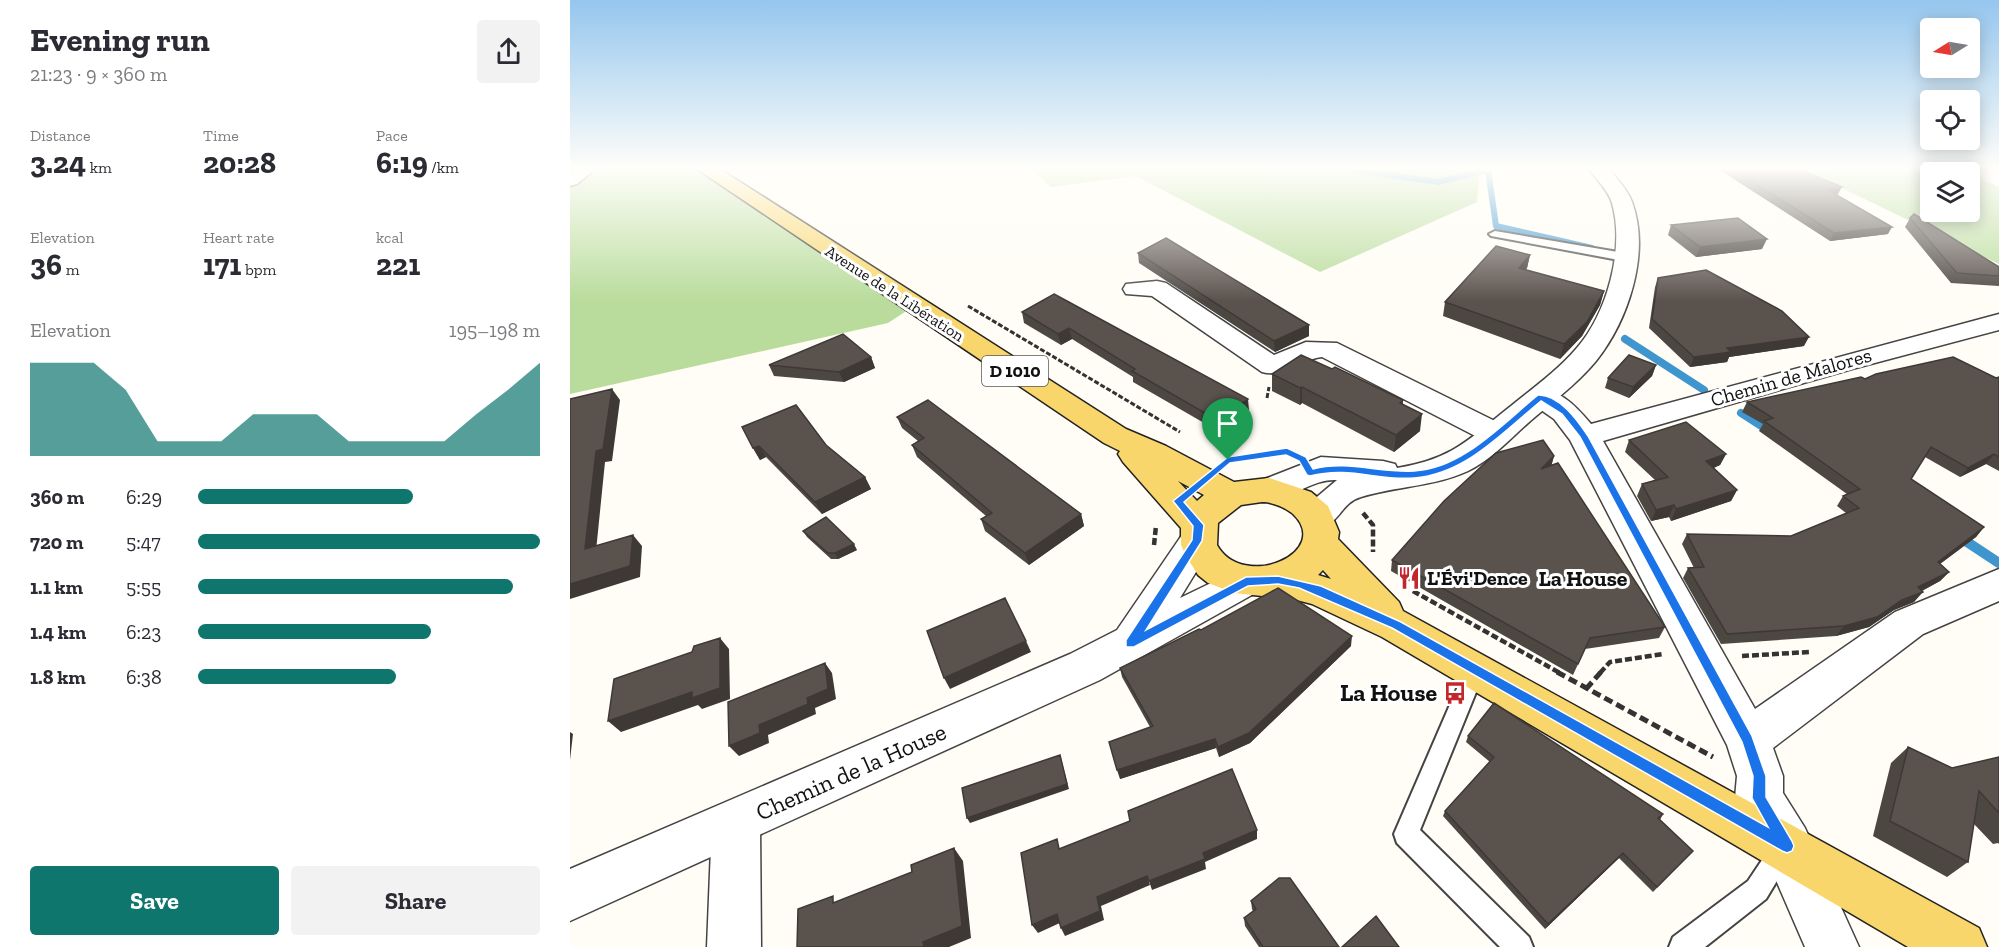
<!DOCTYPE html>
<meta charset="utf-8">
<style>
body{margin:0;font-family:"Zilla Slab",serif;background:#f2f2f3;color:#2b2b33;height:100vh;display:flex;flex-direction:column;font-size:22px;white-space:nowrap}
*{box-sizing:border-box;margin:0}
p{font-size:20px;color:#7c7c81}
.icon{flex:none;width:33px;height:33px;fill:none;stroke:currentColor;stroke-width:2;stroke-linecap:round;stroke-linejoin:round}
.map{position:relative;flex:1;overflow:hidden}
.details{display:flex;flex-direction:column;background:#fff;width:570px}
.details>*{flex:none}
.needle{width:39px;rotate:259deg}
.buttons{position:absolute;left:1350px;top:18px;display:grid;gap:12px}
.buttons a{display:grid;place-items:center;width:60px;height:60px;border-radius:6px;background:#fff;box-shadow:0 3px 15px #0003;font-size:30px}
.pin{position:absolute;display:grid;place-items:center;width:51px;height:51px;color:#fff;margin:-62px -26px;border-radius:50% 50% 50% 0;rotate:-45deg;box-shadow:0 0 6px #0007}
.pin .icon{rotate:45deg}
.round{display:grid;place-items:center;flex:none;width:63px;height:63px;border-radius:6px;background:#f2f2f3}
.head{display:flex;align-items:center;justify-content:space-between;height:102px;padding:0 30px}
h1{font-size:33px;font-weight:700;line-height:45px}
.stats{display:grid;grid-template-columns:repeat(3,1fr);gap:9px;height:102px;padding:6px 30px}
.stats div{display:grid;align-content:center}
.stats b{font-size:30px;font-weight:700}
.stats small{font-size:16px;font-weight:400}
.stats p{font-size:16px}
.chart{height:168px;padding:12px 30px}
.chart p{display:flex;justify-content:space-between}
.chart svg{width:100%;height:108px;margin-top:6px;fill:#0f766e;opacity:.7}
.primary-button{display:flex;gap:12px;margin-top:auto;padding:12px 30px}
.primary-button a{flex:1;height:69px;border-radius:6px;background:#0f766e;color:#fff;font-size:24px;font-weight:700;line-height:69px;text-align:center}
.primary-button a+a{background:#f2f2f3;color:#2b2b33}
ul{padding:0 30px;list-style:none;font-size:20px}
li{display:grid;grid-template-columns:96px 72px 1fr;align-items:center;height:45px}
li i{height:15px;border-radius:8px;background:#0f766e}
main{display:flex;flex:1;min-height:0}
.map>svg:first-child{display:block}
.forest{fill:#b9dc9c}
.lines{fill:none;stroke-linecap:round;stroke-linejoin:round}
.stream-far2{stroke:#3f96cf;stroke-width:6}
.stream-far1{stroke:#3f96cf;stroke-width:8}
.stream{stroke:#3f96cf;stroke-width:10}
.service-casing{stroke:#444;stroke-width:4}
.minor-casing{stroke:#444;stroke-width:3}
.tertiary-casing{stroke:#444;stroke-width:3}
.primary-casing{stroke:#222;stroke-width:3}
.path-far2{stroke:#333;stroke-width:3;stroke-dasharray:5 2;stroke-linecap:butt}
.path-far1{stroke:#333;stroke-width:4.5;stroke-dasharray:7 3;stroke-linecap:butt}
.path{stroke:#333;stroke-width:5;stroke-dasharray:9 4.5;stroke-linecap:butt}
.service{fill:#fff;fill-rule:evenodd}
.minor{fill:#fff;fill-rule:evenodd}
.tertiary{fill:#fff;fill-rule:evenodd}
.primary{fill:#f9d66b;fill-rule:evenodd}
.wall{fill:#4d4742}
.shaded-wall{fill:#3f3936}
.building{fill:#5a524d;stroke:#3f3936;stroke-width:1.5}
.route{fill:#1a73e8;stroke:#fff;stroke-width:1.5;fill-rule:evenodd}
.labels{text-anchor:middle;stroke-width:6;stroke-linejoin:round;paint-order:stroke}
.far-street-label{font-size:16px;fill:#111;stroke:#fff}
.shield{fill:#fff;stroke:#585858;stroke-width:1.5}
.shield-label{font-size:18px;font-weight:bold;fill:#111}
.street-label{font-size:20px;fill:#111;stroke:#fff}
.poi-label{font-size:20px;font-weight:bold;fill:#111;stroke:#fff;text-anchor:start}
.quarter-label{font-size:22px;font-weight:bold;fill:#111;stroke:#fff}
.near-poi-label{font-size:24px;font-weight:bold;fill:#111;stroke:#fff;text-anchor:end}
.near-street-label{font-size:24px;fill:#111;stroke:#fff}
</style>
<main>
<section class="details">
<div class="head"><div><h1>Evening run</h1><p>21:23 · 9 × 360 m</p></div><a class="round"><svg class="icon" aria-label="share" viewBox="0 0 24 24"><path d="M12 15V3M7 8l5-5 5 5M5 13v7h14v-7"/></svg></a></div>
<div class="stats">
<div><p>Distance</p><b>3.24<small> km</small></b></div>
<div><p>Time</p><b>20:28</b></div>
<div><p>Pace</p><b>6:19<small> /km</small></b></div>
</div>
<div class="stats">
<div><p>Elevation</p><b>36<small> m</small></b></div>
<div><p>Heart rate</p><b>171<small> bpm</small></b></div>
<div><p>kcal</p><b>221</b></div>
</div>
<div class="chart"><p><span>Elevation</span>195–198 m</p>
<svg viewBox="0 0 160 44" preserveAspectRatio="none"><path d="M0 44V6L10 6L20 6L30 17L40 38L50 38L60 38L70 27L80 27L90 27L100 38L110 38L120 38L130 38L140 27L150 17L160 6V44z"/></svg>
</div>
<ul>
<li><b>360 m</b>6:29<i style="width:63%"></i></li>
<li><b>720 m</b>5:47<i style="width:100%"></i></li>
<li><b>1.1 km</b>5:55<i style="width:92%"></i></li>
<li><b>1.4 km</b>6:23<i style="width:68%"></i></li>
<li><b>1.8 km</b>6:38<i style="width:58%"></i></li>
</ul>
<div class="primary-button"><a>Save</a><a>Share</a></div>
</section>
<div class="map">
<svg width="1429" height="947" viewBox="0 0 1429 947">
<rect width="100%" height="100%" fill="#fffdf5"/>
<path class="forest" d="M0,169H137L344,306L318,323L0,394Z
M462,169H910L907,202L750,272L566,176L481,187Z
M1266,169H1387L1395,172H1360V212H1400V174L1429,187V264L1241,173Z"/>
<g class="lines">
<path class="stream-far2" d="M778,169L868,182L918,170L926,226L1022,248"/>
<path class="stream-far1" d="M1055,339L1134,390
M1171,413L1202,433"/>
<path class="stream" d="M1388,536L1429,563"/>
<g class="service-casing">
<path id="service" d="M925,231L1054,253L1060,257L1054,261L921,236L919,234Z
M905,661L912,664L915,670L850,830L959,937L963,947H930L827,843L824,834L895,670L898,664Z
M1213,839L1222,842L1225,851L1196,899L1135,947H1099L1103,937L1178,881L1204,842Z"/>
</g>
<g class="minor-casing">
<path id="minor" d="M3,169H25L7,184L0,186V171Z
M587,281L596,283L704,355L736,342L767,343L937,427L942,434L937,441L926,444L915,441L752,357C731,359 714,378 692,372L582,296L556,294L553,289L556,284Z
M1429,314V330L1282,369L1033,441L1185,709L1325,612L1429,569V601L1353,634L1203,748L1213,776V793L1235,828L1289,947H1235L1199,864L1165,798L1167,776L1157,745L1000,440L984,419L961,403L956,397L961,391C986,384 1006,406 1021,424Z
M166,799L183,806L190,823L191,947H137L142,823L149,806Z"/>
</g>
<g class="tertiary-casing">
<path id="tertiary" d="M1019,169H1039C1047,179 1058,190 1062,202C1081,253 1058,321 1026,361C1006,385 981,403 958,423C939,440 921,460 898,471C863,487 826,486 791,497C766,504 770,535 735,525L730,516L735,507L767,480C738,478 716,507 687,498L682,490L687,482L751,457L813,461L825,464L827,468C883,459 899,439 941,406C963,388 987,371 1006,349C1037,314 1055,249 1042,203C1038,190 1027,180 1019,169Z
M627,528L640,532L645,541L610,598L676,566L689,571L695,581L689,591L530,680L0,921V869L500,654L547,630L614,532Z"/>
</g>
<g class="primary-casing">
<path id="primary" d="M127,169H150L556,429L596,446L664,482L699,478L741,492L758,506L769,532L768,539L829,602L833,611L1409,928L1417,947H1338L812,637L742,604L704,594L692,596L664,593L638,583L628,575L616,556L611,545V528L553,462L548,454L550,451L534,443ZM608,481L634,495L627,501ZM692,502C702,502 714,507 722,513C765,552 673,592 647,545L648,523L671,505ZM753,570L761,579L748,575Z"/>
</g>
<path class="path-far2" d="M398,306L610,432
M697,398L699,387
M658,460L714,452"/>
<path class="path-far1" d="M658,460H661
M793,513L803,525V552
M584,545L586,526
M843,591L990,673
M1172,656L1239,652
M1030,673L1040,662L1093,654"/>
<path class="path" d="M987,672L1143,757
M1016,689L1031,672"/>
<use href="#service" class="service"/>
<use href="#minor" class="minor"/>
<use href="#tertiary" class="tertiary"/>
<use href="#primary" class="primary"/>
</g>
<path class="wall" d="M1148,169H1229L1268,194L1266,195L1318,234L1260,241Z
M1340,218L1429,267V286L1381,283L1335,227Z
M1101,225L1192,249L1126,257L1098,235Z
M568,253L739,336L705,352L569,263Z
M960,255L957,268L955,270L1034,291L1030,305L1012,336L990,359L873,316L875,302Z
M1088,278L1234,346L1159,357L1157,362L1120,367L1079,328L1085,287Z
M484,294L679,410L648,431L563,382V377L502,339L491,345L454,323L452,312Z
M301,357L305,368L274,382L204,376L199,365Z
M1086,365L1082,376L1059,398L1035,388L1038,378Z
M702,374L833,400V404L850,431L824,452L732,403L730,405L702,391Z
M1429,377V471L1416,464L1390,477L1355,457L1341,479L1414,527L1406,537L1370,564L1379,572L1370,581L1352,591L1344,602L1324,610L1299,627L1266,636L1151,644L1113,578L1118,568H1124L1112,544L1117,534L1221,536L1276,513L1267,506L1273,496L1277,494L1189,431L1193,424L1172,412L1177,402L1295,379L1426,378Z
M226,405L256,445L295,477L301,489L252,514L196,457L190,460L183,448Z
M327,417L511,514L514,526L459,565L415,531L411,519L416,516L347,457L342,445L348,441L332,428Z
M1059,440L1156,454L1150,465L1144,468L1167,490L1161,501L1101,521L1099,517L1081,521L1067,496L1072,484L1085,480L1055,452Z
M984,456L981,466L1095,627L1089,638L1015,649L1003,675L821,571L822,560Z
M233,531L287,550L268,559H261L237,537Z
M631,630L781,646L680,743L649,757L646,748L550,779L580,727L552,677L550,668Z
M898,736L1093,814L1090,820L1123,851L1083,892L1049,858L975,929L873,816L875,811L920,762L896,742Z
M1338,747L1382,768L1429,757V844L1428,843L1423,844L1404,824L1398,862L1377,877L1303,836L1321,763Z
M681,901L769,947H689L675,926L674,918L683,911L682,909Z"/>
<path class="shaded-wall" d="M1272,187L1268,194L1255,197L1258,190Z
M1322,227L1318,234L1260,241L1264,233Z
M1197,239L1192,249L1126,257L1130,247Z
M960,255L957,268L946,282L949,268Z
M1034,291L1030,305L1012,336L990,359L994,344Z
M739,325V336L705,352L704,341Z
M499,328L502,339L491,345L488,334Z
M1239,337L1234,346L1159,357L1157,362L1120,367L1124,357L1157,348Z
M301,357L305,368L274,382L269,372Z
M1086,365L1082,376L1059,398L1063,387Z
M732,387V403L730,405V388Z
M42,389L50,400L42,461L35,462L25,561L15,549L26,451Z
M678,399L679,410L648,431L647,420Z
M852,414L850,431L824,452L826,435Z
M189,446L196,457L190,460L183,448Z
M1156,454L1150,465L1131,472L1136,461Z
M1424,454L1416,464L1390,477L1398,468Z
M984,456L981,467L971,469Z
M295,477L301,489L252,514L245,502Z
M1167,490L1161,501L1101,521L1106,509Z
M1104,505L1099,517L1081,521L1086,510Z
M511,514L514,526L459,565L455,553Z
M1414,527L1406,537L1359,572L1368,562Z
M63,535L72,546L70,577L0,599V584Z
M284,544L287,550L268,559L265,553Z
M1379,572L1370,581L1340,597L1348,587Z
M1353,592L1344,602L1324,610L1299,627L1266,636L1274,626Z
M782,636L781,646L680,743L649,757L648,747Z
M150,638L159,649L160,699L132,709L128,705L51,732L38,721Z
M456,641L461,652L380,689L374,678Z
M255,663L262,673L266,699L245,708L246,714L198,735L199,743L169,756L159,746L189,725L237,698Z
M0,732L3,734L0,760Z
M645,739L646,748L550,779L547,770Z
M490,755L499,789L400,823L397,818Z
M687,830V839L635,862L636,869L582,890L579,881L633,853Z
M384,848L393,861L401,938L379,947H354L353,942Z
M1053,853L1049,858L975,929L978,924Z
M577,876L580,885L531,906L534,920L495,936L491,928L527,897Z
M487,914L492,922L468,933L462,925Z"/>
<path class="building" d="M1162,169H1229L1272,187L1258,190L1322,227L1264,233Z
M1344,214L1429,267V276L1387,273L1340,218Z
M1168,218L1197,239L1130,247L1101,225Z
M596,238L739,325L704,341L568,253Z
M926,246L960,255L949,268L1034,291L1017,322L994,344L875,302Z
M1136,270L1212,311L1239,337L1157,348L1161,352L1124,357L1082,319L1088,278Z
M484,294L678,399L647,420L562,371L565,369L499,328L488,334L452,312Z
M273,334L301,357L269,372L199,365Z
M731,355L762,369L765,367L833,400L830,403L852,414L826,435L732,387L730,388L702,374Z
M1059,355L1086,365L1063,387L1038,378Z
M1383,357L1426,378L1429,377V457L1424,454L1398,468L1361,447L1341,479L1414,527L1368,562L1379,572L1348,587L1353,592L1332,600L1307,617L1274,626L1157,634L1118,568L1134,567L1117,534L1221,536L1289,508L1273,496L1290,489L1194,421L1203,418L1177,402L1291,377L1295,379L1306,374Z
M42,389L33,449L26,451L15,549L63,535L60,566L0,584V399Z
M358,400L511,514L455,553L411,519L422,513L342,445L354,438L327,417Z
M226,405L256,445L295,477L245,502L189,446L183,448L172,427Z
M1116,422L1156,454L1136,461L1167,490L1106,509L1104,505L1086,510L1072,484L1098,477L1059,440Z
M973,440L984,456L971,469L988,463L1095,627L1020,638L1008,664L822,560L874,501L926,453Z
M256,517L284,544L265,553H258L233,531Z
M708,588L782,636L679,733L648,747L645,739L547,770L539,742L583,726L550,668L629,629L631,630Z
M435,598L456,641L374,678L357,631Z
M150,638V688L122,698V692L38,721L44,679L122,652L124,646Z
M255,663L258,689L237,698L238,704L189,725L190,733L159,746L158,702Z
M924,703L1093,814L1088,818L1123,851L1087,887L1053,853L978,924L875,811L924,757L898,736Z
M1338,747L1382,768L1429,757V813L1409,791L1398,862L1320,821Z
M490,755L497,784L397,818L392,788Z
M662,769L687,830L633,853L635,859L579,881L577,876L527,897L530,911L491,928L487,914L462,925L451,853L487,839L489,849L560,821L558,811Z
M384,848L392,926L353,942L354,947H227L228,909L263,896V903L342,872L341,865Z
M709,878H720L769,947H693L674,918L686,909L681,901Z
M806,916L829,947H772Z"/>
<linearGradient id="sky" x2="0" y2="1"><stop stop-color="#95c6ee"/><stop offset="0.56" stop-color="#fffefa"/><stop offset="1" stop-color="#fffefa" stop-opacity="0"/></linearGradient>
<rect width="1429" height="301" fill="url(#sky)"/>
<path class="route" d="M968,395C989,394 1008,421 1018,436L1182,736L1196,776V797L1222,841L1224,846L1222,851L1217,853L1212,851L822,628L729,588L708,584L678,586L564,647H556V640L622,540L623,526L603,501L658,457L717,448L736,457L743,469C777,460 809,473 844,471C892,469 932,424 968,395ZM971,401L992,414L1010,437L1172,742L1183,776L1182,798L1198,827L831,622L751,586L708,576L676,577L576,630L632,541L634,525L614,502L660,463L716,455L729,461L737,475L740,476C780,466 807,481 844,478C896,474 933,432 971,401Z"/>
<defs>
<g id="restaurant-bare" transform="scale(1.8)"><path d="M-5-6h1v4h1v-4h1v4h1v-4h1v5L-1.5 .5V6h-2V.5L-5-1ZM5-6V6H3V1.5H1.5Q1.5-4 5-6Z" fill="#c4262e" stroke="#fff" stroke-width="2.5" paint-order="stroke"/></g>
<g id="bus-bare" transform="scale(1.8)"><path d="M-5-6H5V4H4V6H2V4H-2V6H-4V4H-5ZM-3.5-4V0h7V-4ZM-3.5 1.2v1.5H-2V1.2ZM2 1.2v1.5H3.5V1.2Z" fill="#c4262e" stroke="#fff" stroke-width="2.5" paint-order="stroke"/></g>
</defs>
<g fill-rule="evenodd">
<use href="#restaurant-bare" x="839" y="578"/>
<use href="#bus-bare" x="885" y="693"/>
</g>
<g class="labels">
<g class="far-street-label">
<text transform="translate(325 293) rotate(33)" y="6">Avenue de la Libération</text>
</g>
<rect class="shield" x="412" y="356" width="66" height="30" rx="4.5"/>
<g class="shield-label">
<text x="445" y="377">D 1010</text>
</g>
<g class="street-label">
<text transform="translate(1221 377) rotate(-16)" y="7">Chemin de Malores</text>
</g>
<g class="poi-label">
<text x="857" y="585">L'Évi'Dence</text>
</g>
<g class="quarter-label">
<text x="1013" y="586">La House</text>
</g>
<g class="near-poi-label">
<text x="867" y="701">La House</text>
</g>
<g class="near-street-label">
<text transform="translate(281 772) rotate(-24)" y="8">Chemin de la House</text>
</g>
</g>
</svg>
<div class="buttons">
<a><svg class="needle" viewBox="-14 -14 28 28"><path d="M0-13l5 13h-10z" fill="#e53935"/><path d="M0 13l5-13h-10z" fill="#7c7c81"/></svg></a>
<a><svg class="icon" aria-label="locate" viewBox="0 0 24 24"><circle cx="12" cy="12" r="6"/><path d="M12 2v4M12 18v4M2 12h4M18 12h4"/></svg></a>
<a><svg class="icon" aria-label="layers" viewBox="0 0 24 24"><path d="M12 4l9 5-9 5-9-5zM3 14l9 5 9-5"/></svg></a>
</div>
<div class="pin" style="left:658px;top:460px;background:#1e9e55"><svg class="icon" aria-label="arrive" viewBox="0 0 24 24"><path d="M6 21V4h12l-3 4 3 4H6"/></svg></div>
</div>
</main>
